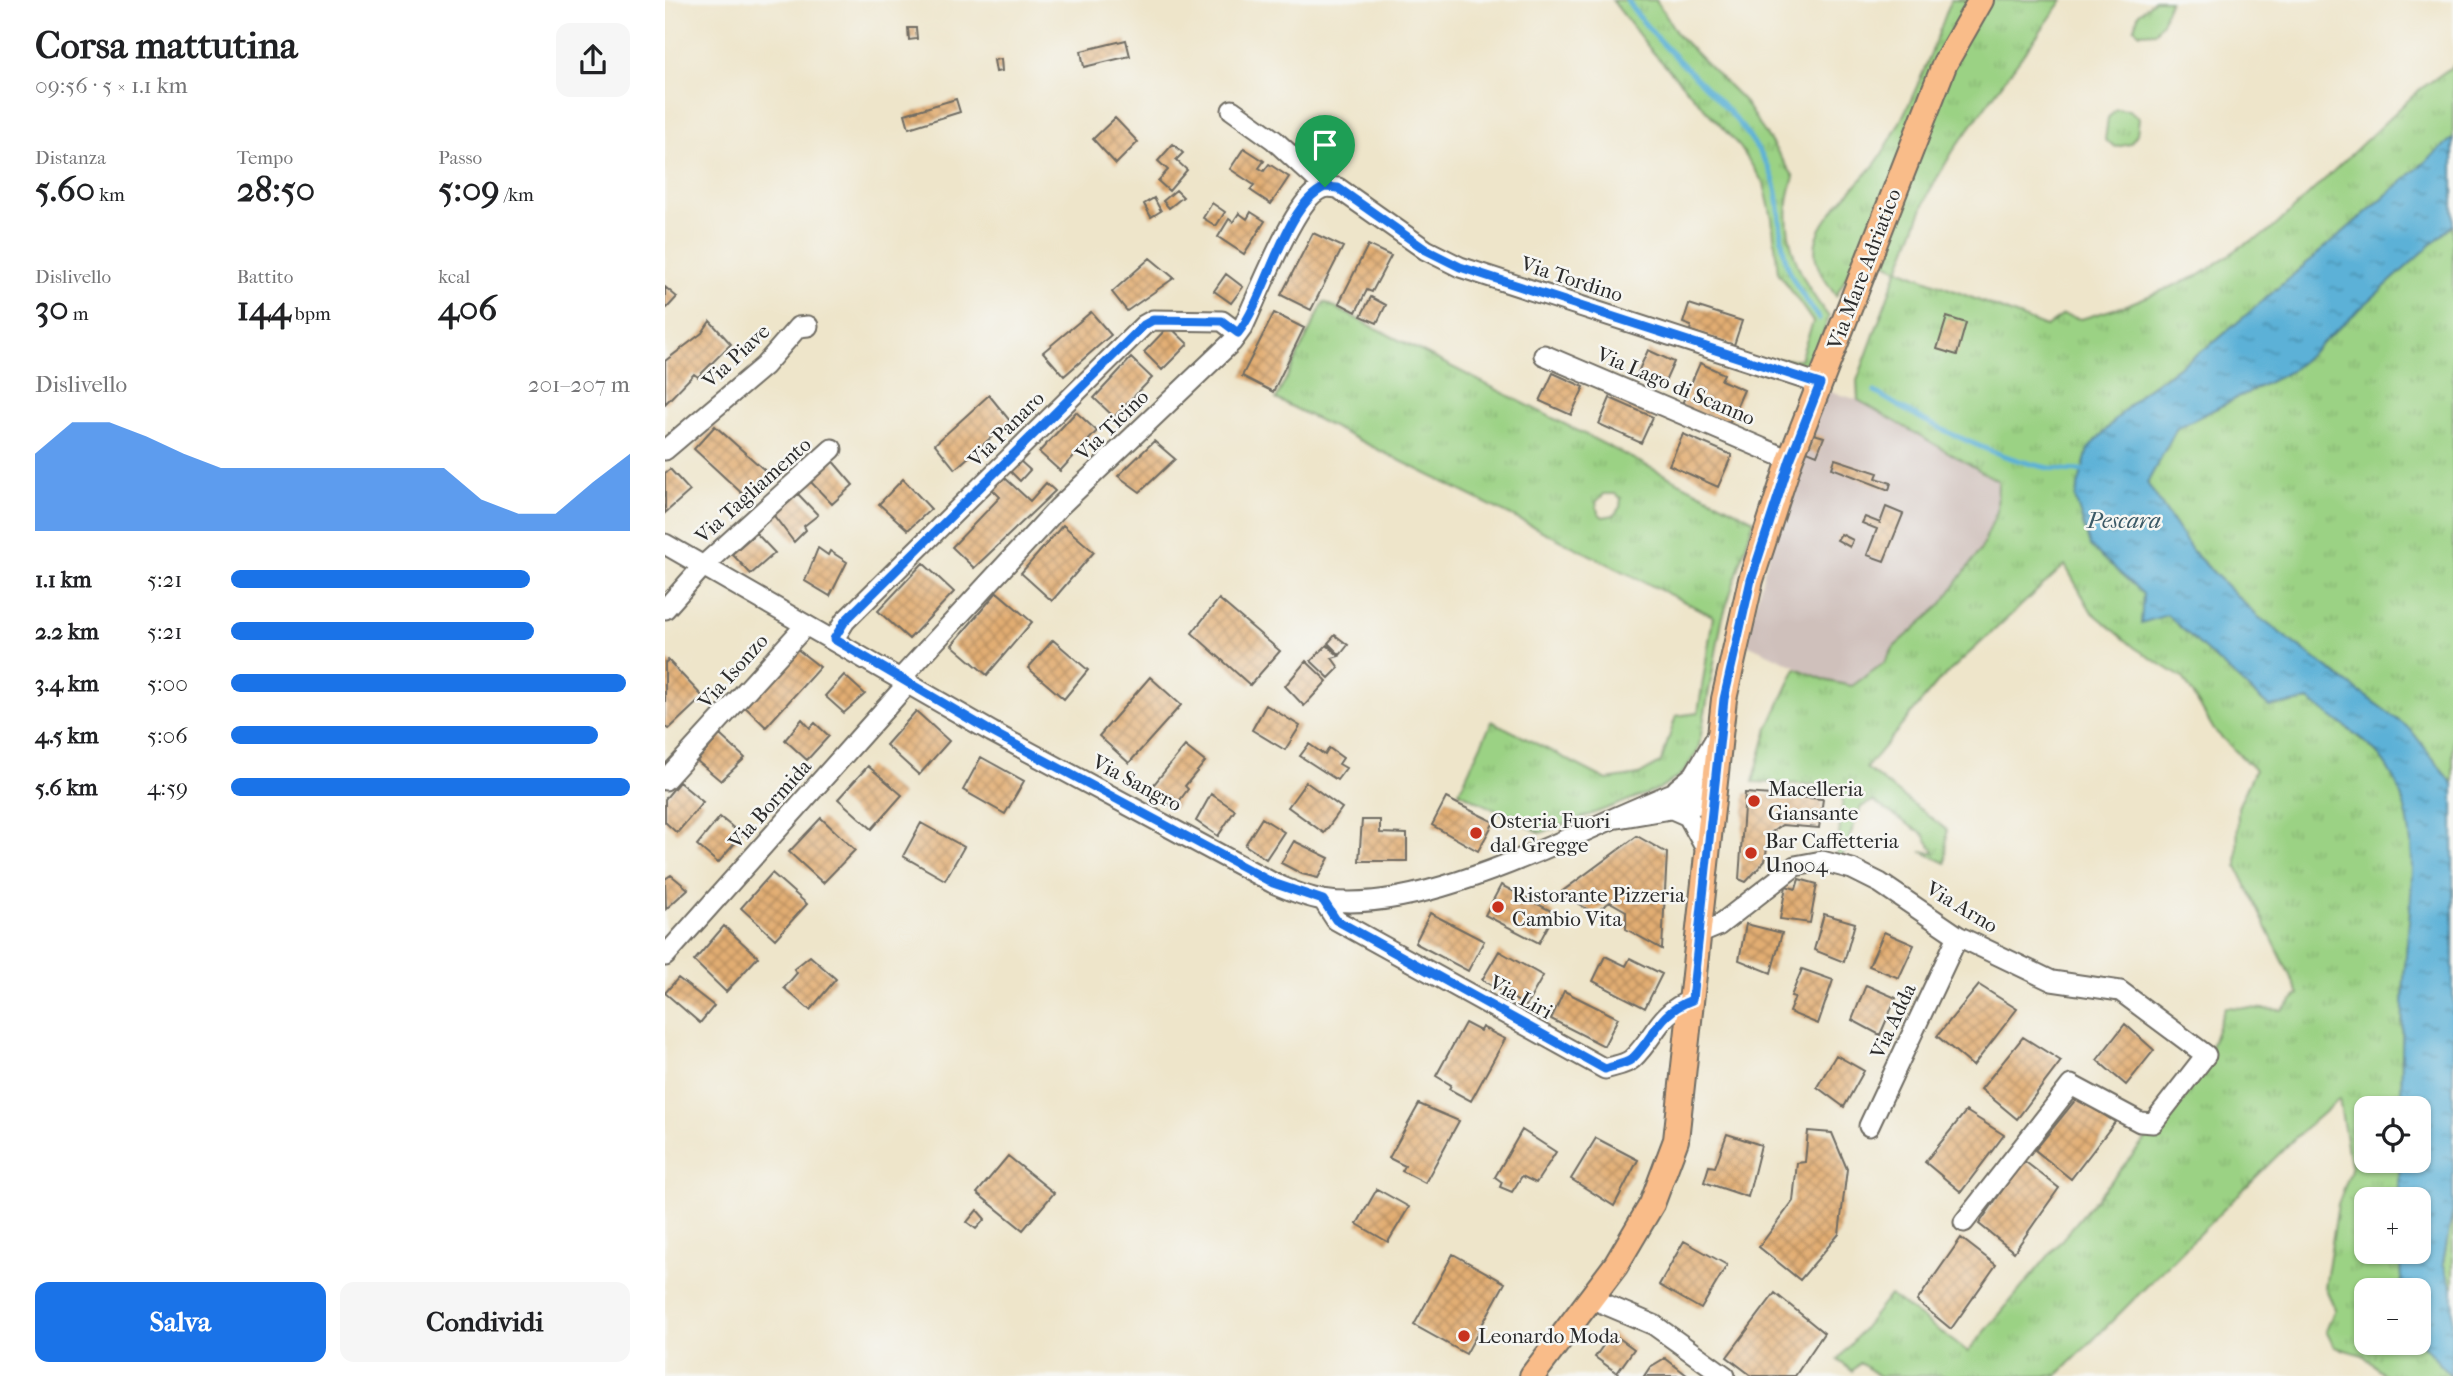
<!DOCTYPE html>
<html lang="it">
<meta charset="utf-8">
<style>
body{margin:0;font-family:"IM FELL French Canon",serif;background:#f6f6f6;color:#202124;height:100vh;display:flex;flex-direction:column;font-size:26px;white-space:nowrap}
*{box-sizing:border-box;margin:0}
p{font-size:23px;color:#757577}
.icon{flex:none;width:38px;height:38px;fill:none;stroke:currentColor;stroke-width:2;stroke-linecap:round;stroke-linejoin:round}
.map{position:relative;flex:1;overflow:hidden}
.side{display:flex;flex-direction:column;background:#fff;width:665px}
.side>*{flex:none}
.buttons{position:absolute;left:1689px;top:1096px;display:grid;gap:14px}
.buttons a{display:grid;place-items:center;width:77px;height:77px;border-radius:14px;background:#fff;box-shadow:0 2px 5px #0004;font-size:35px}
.pin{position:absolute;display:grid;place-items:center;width:60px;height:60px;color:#fff;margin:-72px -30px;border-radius:50% 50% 50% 0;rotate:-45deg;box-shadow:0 0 7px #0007}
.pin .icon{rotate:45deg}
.round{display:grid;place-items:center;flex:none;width:74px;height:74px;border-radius:14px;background:#f6f6f6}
.summary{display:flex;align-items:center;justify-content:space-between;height:119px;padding:0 35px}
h1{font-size:38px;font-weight:700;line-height:52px}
.figures{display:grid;grid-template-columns:repeat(3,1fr);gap:10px;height:119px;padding:7px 35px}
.figures div{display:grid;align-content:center}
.figures b{font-size:35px;font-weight:700}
.figures small{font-size:19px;font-weight:400}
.figures p{font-size:19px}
.chart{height:196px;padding:14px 35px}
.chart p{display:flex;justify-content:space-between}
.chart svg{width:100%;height:126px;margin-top:7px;fill:#1a73e8;opacity:.7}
.button{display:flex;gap:14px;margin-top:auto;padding:14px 35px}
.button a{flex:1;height:80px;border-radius:14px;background:#1a73e8;color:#fff;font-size:28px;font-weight:700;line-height:80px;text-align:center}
.button a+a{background:#f6f6f6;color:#202124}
ul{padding:0 35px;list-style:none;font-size:23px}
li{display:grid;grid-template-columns:112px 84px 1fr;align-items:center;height:52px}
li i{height:18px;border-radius:9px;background:#1a73e8}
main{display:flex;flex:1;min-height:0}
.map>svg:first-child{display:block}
.industrial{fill:#cfc0bb}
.grass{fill:url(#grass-tufts);stroke:#637e58;stroke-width:2;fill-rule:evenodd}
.water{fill:url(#water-ripples);stroke:#436e81;stroke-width:2}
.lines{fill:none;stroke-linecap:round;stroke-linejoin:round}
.stream{stroke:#5bb1d7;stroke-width:5}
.building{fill:url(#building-cross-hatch)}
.minor-casing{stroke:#6f6c63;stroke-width:23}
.major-casing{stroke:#6f6c63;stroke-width:28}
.minor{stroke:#fff;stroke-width:19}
.major{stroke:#f9bc89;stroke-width:24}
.route-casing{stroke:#fff;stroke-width:14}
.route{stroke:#1a73e8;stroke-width:9}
.poi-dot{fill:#c8321e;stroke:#f6f6f2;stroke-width:2.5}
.labels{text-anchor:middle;stroke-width:5;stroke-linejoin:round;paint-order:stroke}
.street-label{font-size:21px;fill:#2b2b2b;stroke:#f6f6f2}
.poi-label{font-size:21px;fill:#2b2b2b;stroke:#f6f6f2;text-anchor:start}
.water-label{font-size:23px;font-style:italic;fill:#3c5a67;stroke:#f6f6f2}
</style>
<main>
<section class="side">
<div class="summary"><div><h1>Corsa mattutina</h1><p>09:56 · 5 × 1.1 km</p></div><a class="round"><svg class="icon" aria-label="share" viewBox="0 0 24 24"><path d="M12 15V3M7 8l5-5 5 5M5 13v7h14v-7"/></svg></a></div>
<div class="figures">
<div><p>Distanza</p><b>5.60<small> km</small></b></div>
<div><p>Tempo</p><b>28:50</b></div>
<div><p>Passo</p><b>5:09<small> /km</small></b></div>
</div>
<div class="figures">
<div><p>Dislivello</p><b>30<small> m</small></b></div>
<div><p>Battito</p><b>144<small> bpm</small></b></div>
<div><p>kcal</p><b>406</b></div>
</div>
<div class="chart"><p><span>Dislivello</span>201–207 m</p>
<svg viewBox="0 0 160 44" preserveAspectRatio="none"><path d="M0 44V17L10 6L20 6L30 11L40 17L50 22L60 22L70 22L80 22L90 22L100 22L110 22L120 33L130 38L140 38L150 27L160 17V44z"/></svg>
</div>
<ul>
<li><b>1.1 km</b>5:21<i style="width:75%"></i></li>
<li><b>2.2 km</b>5:21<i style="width:76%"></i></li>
<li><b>3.4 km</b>5:00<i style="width:99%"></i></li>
<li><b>4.5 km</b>5:06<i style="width:92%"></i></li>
<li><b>5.6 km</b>4:59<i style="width:100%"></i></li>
</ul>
<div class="button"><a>Salva</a><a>Condividi</a></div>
</section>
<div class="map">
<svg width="1788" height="1376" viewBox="0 0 1788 1376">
<defs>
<pattern id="grass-tufts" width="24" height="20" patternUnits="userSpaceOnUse" patternTransform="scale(1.75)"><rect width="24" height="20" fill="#9bd284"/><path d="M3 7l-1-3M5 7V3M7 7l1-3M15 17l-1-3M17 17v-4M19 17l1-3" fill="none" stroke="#86b472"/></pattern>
<pattern id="water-ripples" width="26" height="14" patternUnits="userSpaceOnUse" patternTransform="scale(1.75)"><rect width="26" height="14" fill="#5bb1d7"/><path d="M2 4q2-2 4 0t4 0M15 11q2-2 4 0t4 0" fill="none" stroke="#4b90af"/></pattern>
<pattern id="building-cross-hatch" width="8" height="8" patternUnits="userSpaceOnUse" patternTransform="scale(1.75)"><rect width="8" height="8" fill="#e2ad72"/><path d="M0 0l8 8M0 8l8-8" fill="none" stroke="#b78d5e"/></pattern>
</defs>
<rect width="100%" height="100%" fill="#f6f6f2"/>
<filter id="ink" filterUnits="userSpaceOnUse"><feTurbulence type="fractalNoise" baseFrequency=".0143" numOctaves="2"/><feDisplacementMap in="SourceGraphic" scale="14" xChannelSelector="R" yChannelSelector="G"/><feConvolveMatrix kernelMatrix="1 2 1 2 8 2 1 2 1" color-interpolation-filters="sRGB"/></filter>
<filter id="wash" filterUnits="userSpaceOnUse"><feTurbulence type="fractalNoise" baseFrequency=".00686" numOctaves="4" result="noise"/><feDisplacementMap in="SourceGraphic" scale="28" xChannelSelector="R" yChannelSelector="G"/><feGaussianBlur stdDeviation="1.57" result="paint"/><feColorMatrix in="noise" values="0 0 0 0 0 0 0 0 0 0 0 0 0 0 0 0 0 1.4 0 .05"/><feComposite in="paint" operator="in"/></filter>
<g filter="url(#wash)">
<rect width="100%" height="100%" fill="#eee5ca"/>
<path class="industrial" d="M1157,389L1193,400L1333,481L1332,511L1316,549L1275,606L1229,647L1220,662L1187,686L1163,681L1080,643L1112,524Z"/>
<path class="grass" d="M947,0H991L1013,35L1078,100L1129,177C1111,227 1132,277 1164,317L1145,368L1104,360L1135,359L1148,322L1113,272L1107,218L1099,184L1075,147L985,49Z
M1286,0H1398L1288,151L1264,192L1234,269L1381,327L1398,315L1416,319L1459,306L1535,275L1578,245L1604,232L1754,90L1788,66V138L1552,340L1475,394L1425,546L1604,707L1644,700C1665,717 1698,737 1715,757C1765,819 1743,908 1739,980C1737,1022 1737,1065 1736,1108H1701V1160H1735L1734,1199H1701V1251H1734L1737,1290H1701V1342H1754V1338L1786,1376H1721L1698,1355L1669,1347L1661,1331L1670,1309L1660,1287L1673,1204L1686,1170L1674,1099L1634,1134L1392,1376H1214L1195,1363L1187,1371L1173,1360L1225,1295L1303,1352L1537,1072L1560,1007L1617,1010L1634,994L1572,867L1573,807L1590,770L1549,730L1519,679L1470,648L1426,611L1400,565L1273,682L1201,768L1282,830L1281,863L1256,851L1270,853L1259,835L1208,801L1196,807L1177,857L1172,855L1179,786L1088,782L1103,728L1131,668L1163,681L1187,686L1220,662L1229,647L1275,606L1316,549L1332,511L1333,481L1193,400L1192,381L1233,269L1195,251L1171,296C1157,276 1143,258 1154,233C1163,209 1200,180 1215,157C1246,108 1266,54 1286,0Z
M1490,0H1505L1497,23L1490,32L1475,33L1469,28L1474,13Z
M1451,109L1464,110L1474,118L1472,134L1465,144L1451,147L1440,140L1443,118Z
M1788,225V784L1745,729L1592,616L1528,552L1482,483L1512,428L1626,371Z
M659,302L1089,520L1057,620L1033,751L1017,774L994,789L876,833L794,792L827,721L942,780L974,775L996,762L1011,716L1033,713L1048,616L611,399ZM939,494H950L956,498L955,507L949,515L938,517L933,513L931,502Z
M1788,1209V1290L1778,1263Z"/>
<path class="water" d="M1788,138V225L1626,371L1512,428L1482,483L1528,552L1592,616L1745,729L1788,784V1209L1778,1263L1788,1290L1786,1376L1754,1341V1290H1737L1734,1251H1754V1199H1734L1735,1160H1754V1108H1736C1737,1065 1737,1022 1739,980C1743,908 1764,819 1715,757C1699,737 1665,717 1644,700L1604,707L1502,615L1476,623L1478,594L1425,546L1410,498L1423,449L1475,394L1552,340Z"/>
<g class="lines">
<path class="stream" d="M962,0C1001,59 1065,98 1100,161C1121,196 1110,228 1122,264C1128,284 1142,301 1154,319
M1210,392C1261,424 1363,477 1423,470"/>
</g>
<g id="blocks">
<path class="building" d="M243,28H251L252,39L244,40Z
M461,40L465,56L419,67L416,51Z
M336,59L337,71L331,72L329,60Z
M291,99L295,112L244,128L240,114Z
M450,118L473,142L451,164L428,139Z
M644,136L672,142L667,160L639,154Z
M508,144L518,153L511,160L522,170L504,191L493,181L503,170L493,161Z
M579,148L599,161L594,168L599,171L604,164L624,177L606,204L585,190L589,185L565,169Z
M511,190L518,197L504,208L498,201Z
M489,198L496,211L486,217L479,204Z
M547,203L560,212L551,226L538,218Z
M586,212L600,221L579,254L553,237L564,219L568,222L574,213L582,219Z
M648,233L678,247L646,310L616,295Z
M703,245L726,256L707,292L702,290L691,312L674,303Z
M485,258L509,278L462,311L447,292Z
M561,274L578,287L566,303L549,291Z
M0,287L12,297L2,308L0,307Z
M706,297L721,305L712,323L696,316Z
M1024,304L1077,321L1069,345L1025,331L1026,326L1018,323Z
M426,312L446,335L399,376L378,352Z
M609,313L639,328L608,392L577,376Z
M1282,317L1301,323L1292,355L1272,349Z
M45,321L66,344L33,377L29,374L0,404V361L37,333Z
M504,326L523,344L497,370L479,352Z
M983,350L1009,362L999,384L973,372Z
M466,358L487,378L449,417L429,398Z
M1035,363L1059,374L1056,380L1079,390L1063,426L1016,406Z
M888,373L919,387L906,415L875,401Z
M324,395L345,421L290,469L270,444Z
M945,398L988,417L976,443L934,424Z
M411,412L432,431L395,471L374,452Z
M50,426L105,475L82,498L29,449Z
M1018,434L1067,455L1053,487L1004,465Z
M1149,434L1159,437L1152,455L1142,451Z
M489,441L510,459L475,492L453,476Z
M166,459L188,485L167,504L144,480Z
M1170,459L1213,473L1211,478L1226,483L1224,490L1167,468Z
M355,461L365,470L355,481L345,471Z
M5,469L25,491L0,513V473Z
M339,477L365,501L381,483L390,491L309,568L287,547L335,497L327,489Z
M238,479L266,509L243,530L214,504Z
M133,494L153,515L139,526L141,530L129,542L107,513L118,501L121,505Z
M1221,507L1238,514L1219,561L1202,555L1212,529L1197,523L1200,517L1215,523Z
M398,525L429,552L387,601L356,573Z
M91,533L110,553L86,574L67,554Z
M1176,534L1188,540L1185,547L1172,540Z
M153,548L163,555L165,551L182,562L165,596L140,581Z
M258,563L289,592L244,639L213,611Z
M332,592L367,622L322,675L287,645Z
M554,599L615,651L585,685L527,633Z
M670,635L683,645L675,655L663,643Z
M388,640L423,670L399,699L363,668Z
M662,645L674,656L667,658L674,668L664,678L646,661Z
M132,649L155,667L101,727L79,706Z
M3,660L38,697L4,729L0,727V663Z
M641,661L662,681L639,706L620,686Z
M179,675L200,694L179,713L160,696Z
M485,677L516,705L464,763L434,736Z
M601,705L635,726L620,750L587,730Z
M251,711L284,741L254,775L221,745Z
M137,719L145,728L150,723L164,736L142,760L120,740Z
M55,735L80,758L56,781L32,761Z
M644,744L660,755L664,748L678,758L674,764L681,768L672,780L635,756Z
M520,746L540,762L520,786L523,789L509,808L485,789Z
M316,757L359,781L340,814L298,790Z
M203,766L237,795L207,829L173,799Z
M14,782L38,802L12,833L0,822V799Z
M641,782L677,808L659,833L623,807Z
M1080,793L1158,799L1154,828L1117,825L1104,834L1100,861L1081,882L1074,879Z
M546,794L570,810L553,836L531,821Z
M781,798L829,822L813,851L767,825Z
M55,817L77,835L53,863L32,845Z
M156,818L190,850L158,883L124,852Z
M597,818L619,832L601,859L580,845Z
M697,820H715V833L742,834V861H694Z
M256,823L299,847L280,880L238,856Z
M972,836L1002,853L997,949L961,929V911L945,902L929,913L895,893Z
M629,841L664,858L653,878L637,874L616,863Z
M107,873L142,904L110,939L76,908Z
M6,875L23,889L1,909L0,879Z
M1134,879L1152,884L1145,923L1115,919L1121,886L1131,889Z
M836,885L890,913L874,943L820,915Z
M765,913L819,941L803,971L750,943Z
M1159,914L1190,923L1179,962L1149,950Z
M1081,924L1117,933L1106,973L1074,960Z
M59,926L93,957L61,992L29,961Z
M1219,932L1249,945L1234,978L1204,966Z
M834,951L878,976L861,1006L817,980Z
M145,956L171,979L145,1010L119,988L132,973L129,969Z
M940,956L961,966L965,958L997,974L980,1008L928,981Z
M1137,969L1168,980L1153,1024L1124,1012L1130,997L1126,996Z
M13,978L49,1006L35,1023L0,993Z
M1201,985L1231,998L1215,1035L1187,1020Z
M1314,985L1352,1009L1308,1066L1272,1036Z
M899,991L953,1018L939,1046L886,1019Z
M800,1023L815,1031L817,1027L840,1039L806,1101L784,1089L786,1085L771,1076Z
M1460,1024L1489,1050L1461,1085L1432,1060Z
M1358,1037L1396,1061L1352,1119L1316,1089Z
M1171,1055L1199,1071L1179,1107L1152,1087Z
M1412,1098L1450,1122L1406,1179L1370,1150Z
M754,1104L794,1121L760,1183L737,1171L740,1166L724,1158Z
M1301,1111L1339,1135L1296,1192L1260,1162Z
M857,1130L891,1152L871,1183L857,1176L847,1192L835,1187L837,1182L830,1177Z
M1143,1131L1167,1133L1182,1169L1174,1234L1135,1280L1094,1247L1128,1201L1132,1163L1140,1162Z
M1062,1134L1096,1145L1083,1197L1039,1182L1044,1166L1050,1167Z
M931,1138L973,1160L949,1206L906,1179Z
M343,1156L389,1193L358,1230L312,1193Z
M1358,1160L1394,1188L1349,1252L1314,1224Z
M712,1189L744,1207L723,1242L692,1224Z
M312,1210L320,1219L311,1229L302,1222Z
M1296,1238L1331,1265L1286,1329L1252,1301Z
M1019,1241L1062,1265L1036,1309L994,1285Z
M788,1254L840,1283L801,1354L749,1325Z
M1110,1293L1159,1333L1130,1376H1087L1062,1357Z
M947,1333L969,1349L952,1373L930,1357Z
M1000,1358L1023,1376H979L985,1367Z"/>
</g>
</g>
<g filter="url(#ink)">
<use href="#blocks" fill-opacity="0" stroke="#6f6c63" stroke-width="2"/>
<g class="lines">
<g class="minor-casing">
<path id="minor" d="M567,110L609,140L660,187
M879,355L1125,460
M0,450L99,366L133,327L143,326
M0,544L327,732L608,883C624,890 641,897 658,900C765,917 925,823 1026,786L1050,789L1035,804L953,818
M0,609L39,565L167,449
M169,639L180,621L479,325L488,320L557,321L573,333
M237,677L394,507L567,342L578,327C592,298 628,205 652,191C659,186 666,187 673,188L761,250L795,267L1155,384
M0,780L141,625
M1012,789L1029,775L1052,736
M1007,809L1023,816L1042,851
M658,900L671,920L940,1069C948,1066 960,1065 967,1059C991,1037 992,1013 1027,1000
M1034,934L1053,926L1130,866L1157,861L1187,869L1215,883L1293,936L1387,981L1455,991L1541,1055L1488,1123L1475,1122L1406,1085L1299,1222
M0,956L244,682
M1204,1126L1293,936
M925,1298L989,1325L1060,1376"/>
</g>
<g class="major-casing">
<path id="major" d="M867,1376L951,1265L987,1204L1011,1140L1059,699L1086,580L1125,460L1280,63L1316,0"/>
</g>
<use href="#minor" class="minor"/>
<use href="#major" class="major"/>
</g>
</g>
<g class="lines" filter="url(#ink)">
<g class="route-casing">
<path id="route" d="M660,187L673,188L761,250L795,267L1155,384L1125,460L1086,580L1059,699L1027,1000C992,1013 990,1037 967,1059C961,1064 948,1066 940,1069L671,920L658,900L608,883L327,732L169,639L180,621L479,325L488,320L557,321L573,333C602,297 619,205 660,187Z"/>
</g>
<use href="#route" class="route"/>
</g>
<g class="poi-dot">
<circle cx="1089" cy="801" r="7"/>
<circle cx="811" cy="833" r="7"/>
<circle cx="1086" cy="853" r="7"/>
<circle cx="833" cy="907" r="7"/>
<circle cx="799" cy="1336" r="7"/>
</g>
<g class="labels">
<g class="street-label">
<text transform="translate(1199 269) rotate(-69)" y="7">Via Mare Adriatico</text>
<text transform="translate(907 279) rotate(18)" y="7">Via Tordino</text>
<text transform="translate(71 356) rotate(-43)" y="7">Via Piave</text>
<text transform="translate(1011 386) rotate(23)" y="7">Via Lago di Scanno</text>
<text transform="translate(447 425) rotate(-44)" y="7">Via Ticino</text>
<text transform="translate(341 429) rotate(-45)" y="7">Via Panaro</text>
<text transform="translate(88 490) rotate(-42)" y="7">Via Tagliamento</text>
<text transform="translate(68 671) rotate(-48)" y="7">Via Isonzo</text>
<text transform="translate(472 783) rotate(28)" y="7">Via Sangro</text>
<text transform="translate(105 804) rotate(-48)" y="7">Via Bormida</text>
<text transform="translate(1297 907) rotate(31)" y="7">Via Arno</text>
<text transform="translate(856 997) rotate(29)" y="7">Via Liri</text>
<text transform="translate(1228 1021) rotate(-65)" y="7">Via Adda</text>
</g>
<g class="poi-label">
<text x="1103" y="796">Macelleria<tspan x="1103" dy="24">Giansante</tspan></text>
<text x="825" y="828">Osteria Fuori<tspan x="825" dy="24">dal Gregge</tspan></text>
<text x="1100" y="848">Bar Caffetteria<tspan x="1100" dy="24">Uno04</tspan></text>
<text x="847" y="902">Ristorante Pizzeria<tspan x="847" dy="24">Cambio Vita</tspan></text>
<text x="813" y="1343">Leonardo Moda</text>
</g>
<g class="water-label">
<text x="1459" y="528">Pescara</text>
</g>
</g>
</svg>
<div class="buttons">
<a><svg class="icon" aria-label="locate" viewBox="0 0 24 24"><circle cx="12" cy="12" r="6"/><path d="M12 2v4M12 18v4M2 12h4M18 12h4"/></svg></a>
<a>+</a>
<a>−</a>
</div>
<div class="pin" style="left:660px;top:187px;background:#1e9e55"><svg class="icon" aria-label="arrive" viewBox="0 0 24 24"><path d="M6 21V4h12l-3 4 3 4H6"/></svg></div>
</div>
</main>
